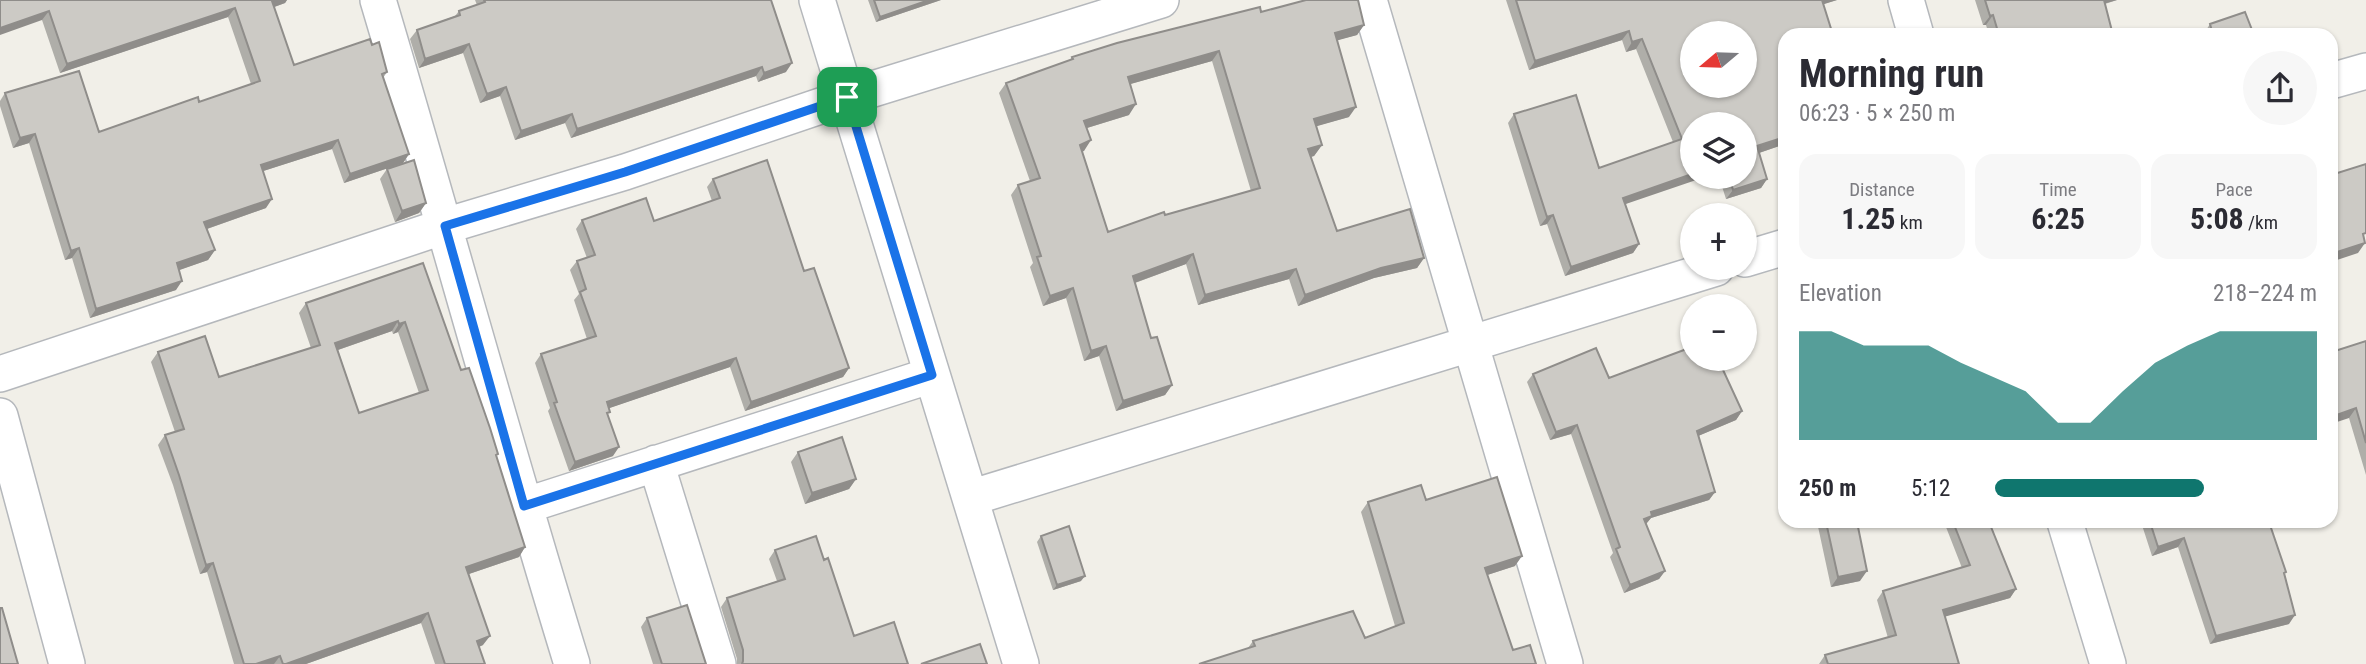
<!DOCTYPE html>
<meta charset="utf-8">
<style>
body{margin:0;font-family:"Roboto Condensed",sans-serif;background:#f7f7f7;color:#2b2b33;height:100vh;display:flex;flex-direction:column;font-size:26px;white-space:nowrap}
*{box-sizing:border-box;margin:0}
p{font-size:23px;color:#7c7c81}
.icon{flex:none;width:38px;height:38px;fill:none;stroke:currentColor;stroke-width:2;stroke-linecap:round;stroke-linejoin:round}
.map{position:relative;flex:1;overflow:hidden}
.sheet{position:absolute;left:1778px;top:28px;width:560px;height:500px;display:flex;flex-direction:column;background:#fff;border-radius:21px;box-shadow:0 2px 5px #0004}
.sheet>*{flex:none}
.needle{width:46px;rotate:251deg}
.controls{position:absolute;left:1680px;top:21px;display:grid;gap:14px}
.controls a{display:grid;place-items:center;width:77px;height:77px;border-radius:50%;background:#fff;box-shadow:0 2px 5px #0004;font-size:35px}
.pin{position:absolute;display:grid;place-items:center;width:60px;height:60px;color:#fff;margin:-30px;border-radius:14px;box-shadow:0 4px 10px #0006}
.round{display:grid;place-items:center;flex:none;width:74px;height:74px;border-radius:37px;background:#f7f7f7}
.head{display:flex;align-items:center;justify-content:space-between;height:119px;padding:0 21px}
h1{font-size:38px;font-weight:700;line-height:52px}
.metrics{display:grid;grid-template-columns:repeat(3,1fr);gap:10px;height:119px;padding:7px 21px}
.metrics div{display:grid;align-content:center;border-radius:18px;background:#f7f7f7;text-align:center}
.metrics b{font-size:30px;font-weight:700}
.metrics small{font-size:19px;font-weight:400}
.metrics p{font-size:19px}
.chart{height:196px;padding:14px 21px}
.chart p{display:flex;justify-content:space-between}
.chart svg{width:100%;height:126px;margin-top:7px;fill:#0f766e;opacity:.7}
ul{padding:0 21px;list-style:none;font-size:23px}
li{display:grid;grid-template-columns:112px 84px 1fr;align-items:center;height:52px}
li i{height:18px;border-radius:9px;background:#0f766e}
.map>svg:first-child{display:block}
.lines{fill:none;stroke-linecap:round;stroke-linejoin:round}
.minor-casing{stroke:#b5b8bc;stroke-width:38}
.minor{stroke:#fff;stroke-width:35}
.wall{fill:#afaea9;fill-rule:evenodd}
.shaded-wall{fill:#8f8d8a}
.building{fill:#cccac5;stroke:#8f8d8a;stroke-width:2;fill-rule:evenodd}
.route-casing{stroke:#fff;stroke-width:14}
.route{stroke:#1a73e8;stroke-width:9}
</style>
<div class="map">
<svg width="2366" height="664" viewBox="0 0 2366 664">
<rect width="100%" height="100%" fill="#f1efe8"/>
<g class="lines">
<g class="minor-casing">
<path id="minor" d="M378,0C444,221 504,443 572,664
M817,0L1021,664
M1369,0L1565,664
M1906,0L1916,35
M2331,81L2366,71
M1745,259L1785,247
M0,374L445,226L625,172L847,97L1161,0
M0,416L67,664
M656,463L718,664
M970,498L1716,268
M524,506L932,375
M2065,522L2108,664"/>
</g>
<use href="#minor" class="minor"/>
</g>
<path class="wall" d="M0,0H287L285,3L274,7L294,65L372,45L387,72L383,78L409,154L403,163L344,183L332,149L263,171L266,208L207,229L215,250L208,260L179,270L176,290L90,318L72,258L65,260L29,143L13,148L0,106V101L5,93L99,132L199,102L251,84L228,17L60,73L42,20Z
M475,0H771L786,72L758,82L756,76L571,138L565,123L515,140L500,96L480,103L463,53L419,68L410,39L417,30L455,16L459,11L477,5Z
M868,0H941L876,22Z
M1506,0H1837L1823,4L1785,35V144L1759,153L1767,179L1761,188L1726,199L1719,177H1745V124L1692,177L1625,204L1639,244L1633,253L1565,276L1547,224L1540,226L1508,123L1514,114L1599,168L1673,142L1636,49L1626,52L1622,40L1529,70Z
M1975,0H2117L2105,4L2113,35H1989L1986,25H1983Z
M1261,12L1364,25L1357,35L1337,40L1349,117L1316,126L1322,145L1314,156L1311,157L1337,231L1424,258L1417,268L1374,278L1298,306L1289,279L1198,305L1186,264L1135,283L1151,338L1172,385L1165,395L1116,411L1099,356L1084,361L1066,298L1043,306L1030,267L1033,263L1011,195L1018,185L1030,181L999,93L1006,83L1070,60L1072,57ZM1212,61L1251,191L1108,232L1082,151H1084L1087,128L1129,115L1130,84Z
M2210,24L2254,35H2203Z
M387,169L426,203L419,213L395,222L380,179Z
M713,179L804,271L849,368L843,377L745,411L730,367L609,408L608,415L613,456L569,471L548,411L550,408L535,363L541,354L587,339L574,300L579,294L570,270L577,261L587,258L576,229L582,220L654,221L712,201L707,187Z
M423,263L461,370L496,456L525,547L519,557L469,574L483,645L479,647L485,664H435L421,623L306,664H234L207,572L200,574L173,485L158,445L165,435L175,432L151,362L158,352L219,377L311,348L299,313L306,303ZM392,331L393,334L398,332L419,393L359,413L338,350Z
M2366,341V475L2349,418L2335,351Z
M1533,374L1609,378L1742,411L1736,420L1698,436L1715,492L1709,500L1651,518L1646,524L1665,571L1659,579L1624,593L1610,557L1613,553L1571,434L1550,440L1527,382Z
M798,452L856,479L849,489L805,504L791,462Z
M1426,500L1515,566L1487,575L1513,650L1248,648L1253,641L1365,638L1395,626L1361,512L1368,502Z
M1817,522H1857L1860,581L1831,587Z
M1944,522H1989L2016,589L2010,598L1945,616L1959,664H1819L1825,655L1888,638L1877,600L1883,591L1962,568Z
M2141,522H2269L2284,575L2289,624L2210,644L2178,547L2152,556Z
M1041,536L1081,581L1053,590L1037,542Z
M775,550L824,560L854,636L908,664H737V659L721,607L727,598L777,581L769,559Z
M647,618L705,662L706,664H653L641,627Z"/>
<path class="shaded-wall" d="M274,0H287L285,3L266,10L272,1Z
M929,0H941L876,22L880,17Z
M1820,0H1837L1815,7Z
M2101,0H2117L2096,6Z
M235,8L228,17L60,73L67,64Z
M49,11L42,20L0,35V28Z
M1993,15L1986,25H1983L1990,16Z
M1364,25L1357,35L1328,43L1335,33Z
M1629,31L1622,40L1529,70L1535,61Z
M1642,39L1636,49L1626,52L1632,42Z
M469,44L463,53L419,68L425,59Z
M1219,51L1212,61L1120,87L1128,77Z
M792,63L786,72L758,82L764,73Z
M762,67L756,76L571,138L577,129Z
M506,87L500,96L480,103L487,94Z
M1136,104L1129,115L1077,131L1084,121Z
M1356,107L1349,117L1307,129L1314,119Z
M572,114L565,123L515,140L521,131Z
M35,134L29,143L13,148L20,138Z
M1785,137V144L1750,156L1757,146Z
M338,140L332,149L254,174L261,165Z
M1091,140L1084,151L1072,155L1080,145Z
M1322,145L1314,156L1301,159L1308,149Z
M409,154L403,163L344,183L350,174Z
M1692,174V177H1705L1617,207L1623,198Z
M1767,179L1761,188L1726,199L1733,190Z
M272,199L266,208L198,232L204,222Z
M426,203L419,213L395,222L402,211Z
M1553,215L1547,224L1540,226L1547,217Z
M2365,243L2358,253L2331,262V254Z
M1639,244L1633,253L1565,276L1571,267Z
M79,248L72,258L65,260L71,251Z
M215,250L208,260L171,273L177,263Z
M1193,254L1186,264L1126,286L1133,276Z
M1424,258L1417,268L1374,278L1298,306L1305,295L1381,268Z
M1296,269L1289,279L1198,305L1205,295Z
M182,281L176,290L90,318L96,309Z
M1073,288L1066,298L1043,306L1050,296Z
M398,321L392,331L329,353L335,343Z
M405,322L398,332L393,334L399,324Z
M1106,346L1099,356L1084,361L1091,351Z
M736,358L730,367L601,411L607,402Z
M849,368L843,377L745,411L751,402Z
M1172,385L1165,395L1116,411L1123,401Z
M2356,408L2349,418L2331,424V417Z
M1742,411L1736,420L1691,439L1697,431Z
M1577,425L1571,434L1550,440L1556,432Z
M619,447L613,456L569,471L575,462Z
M856,479L849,489L805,504L812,493Z
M1715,492L1709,500L1651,518L1646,524L1644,519L1651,512Z
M2184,538L2178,547L2152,556L2158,547Z
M525,547L519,557L460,577L466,567Z
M1522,556L1515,566L1478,578L1485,568Z
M213,563L207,572L200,574L206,565Z
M1665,571L1659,579L1624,593L1630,585Z
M1867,571L1860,581L1831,587L1838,577Z
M1085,576L1081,581L1053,590L1057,585Z
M2016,589L2010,598L1937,619L1943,610Z
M428,613L421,623L306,664H286Z
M2295,615L2289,624L2210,644L2216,636Z
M490,636L483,645L471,650L477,641Z
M280,656L274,664H256Z"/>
<path class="building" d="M0,0H274L272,1L294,65L370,39L372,45L379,42L387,72L382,74L409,154L350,174L338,140L261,165L272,199L204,222L215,250L177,263L182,281L96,309L79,248L71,251L35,134L20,138L5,93L79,71L99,132L198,97L199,102L260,81L235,8L67,64L49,11L0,28Z
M484,0H771L792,63L764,73L762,67L577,129L572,114L521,131L506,87L487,94L469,44L425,59L417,30L460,15L459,11L485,2Z
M874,0H929L880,17Z
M1306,0H1358L1364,25L1335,33L1356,107L1314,119L1322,145L1308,149L1337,231L1410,209L1424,258L1381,268L1305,295L1296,269L1205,295L1193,254L1133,276L1151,338L1157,337L1172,385L1123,401L1106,346L1091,351L1073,288L1050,296L1037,257L1041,256L1018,185L1040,178L1006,83L1073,59L1072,57L1117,43L1260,7L1261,12ZM1219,51L1260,188L1165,215L1164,212L1108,232L1080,145L1091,140L1084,121L1136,104L1128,77Z
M1516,0H1822L1833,35H1785V137L1757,146L1767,179L1733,190L1729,177H1745V124H1692V174L1623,198L1639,244L1571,267L1553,215L1547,217L1514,114L1576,95L1599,168L1682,139L1642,39L1632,42L1629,31L1535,61ZM1692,33H1745V86H1692Z
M1985,0H2104L2113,35H1999L1993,15L1990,16Z
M2245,12L2254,35H2213L2210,24Z
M414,160L426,203L402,211L387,169Z
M767,160L804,271L814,268L849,368L751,402L736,358L607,402L610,412L607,413L619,447L575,462L554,403L557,402L541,354L596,336L580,292L586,289L577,261L595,255L582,220L646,198L654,221L720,198L713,179Z
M2366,164V233L2363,234L2365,243L2331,254V175Z
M423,263L461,370L469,368L490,428L498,454L496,455L525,547L466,567L490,636L477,641L485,664H445L428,613L286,664H283L280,656L256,664H244L213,563L206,565L179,475L165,435L184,429L158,352L205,336L219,377L320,345L306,303ZM398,321L399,324L405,322L428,390L359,413L335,343Z
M2331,341L2335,351L2366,341V443L2356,408L2331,417Z
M1692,347V359H1718L1742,411L1697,431L1715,492L1651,512L1652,516L1644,519L1665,571L1630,585L1616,549L1620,547L1577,425L1556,432L1533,374L1596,348L1609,378Z
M842,437L856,479L812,493L798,452Z
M1497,477L1522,556L1485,568L1513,650L1530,645L1536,664H1199L1255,646L1253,641L1353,611L1365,638L1404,623L1368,502L1421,485L1426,500Z
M1826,522H1857L1867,571L1838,577Z
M1953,522H1989L2016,589L1943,610L1959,664H1828L1825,655L1896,635L1883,591L1970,565Z
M2150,522H2269L2286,572L2284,573L2295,615L2216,636L2184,538L2158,547Z
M1069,526L1085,576L1057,585L1041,536Z
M816,536L824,560L828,558L854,636L894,622L908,664H742L743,661V650L727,598L785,579L775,550Z
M687,605L706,664H662L647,618Z
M0,608H2L18,664H0Z
M980,644L987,664H921Z"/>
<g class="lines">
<g class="route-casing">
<path id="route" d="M847,97L932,375L524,506L445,226L625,172Z"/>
</g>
<use href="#route" class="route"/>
</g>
</svg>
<div class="controls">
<a><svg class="needle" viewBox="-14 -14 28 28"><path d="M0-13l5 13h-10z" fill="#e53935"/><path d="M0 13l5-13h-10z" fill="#7c7c81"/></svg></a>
<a><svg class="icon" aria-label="layers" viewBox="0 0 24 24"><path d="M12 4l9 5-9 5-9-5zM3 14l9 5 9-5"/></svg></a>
<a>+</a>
<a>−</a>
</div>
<div class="pin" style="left:847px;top:97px;background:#1e9e55"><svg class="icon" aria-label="arrive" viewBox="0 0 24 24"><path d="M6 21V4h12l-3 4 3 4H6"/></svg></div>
<section class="sheet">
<div class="head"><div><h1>Morning run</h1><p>06:23 · 5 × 250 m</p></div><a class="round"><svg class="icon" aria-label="share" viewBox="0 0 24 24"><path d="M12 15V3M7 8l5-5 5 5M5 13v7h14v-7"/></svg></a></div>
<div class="metrics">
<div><p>Distance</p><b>1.25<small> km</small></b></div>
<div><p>Time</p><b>6:25</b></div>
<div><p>Pace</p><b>5:08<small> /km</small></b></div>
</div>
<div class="chart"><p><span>Elevation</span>218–224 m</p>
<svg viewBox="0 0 160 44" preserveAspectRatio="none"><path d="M0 44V6L10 6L20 11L30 11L40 11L50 17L60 22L70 27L80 38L90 38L100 27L110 17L120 11L130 6L140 6L150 6L160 6V44z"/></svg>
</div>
<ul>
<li><b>250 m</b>5:12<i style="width:65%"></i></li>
</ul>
</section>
</div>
